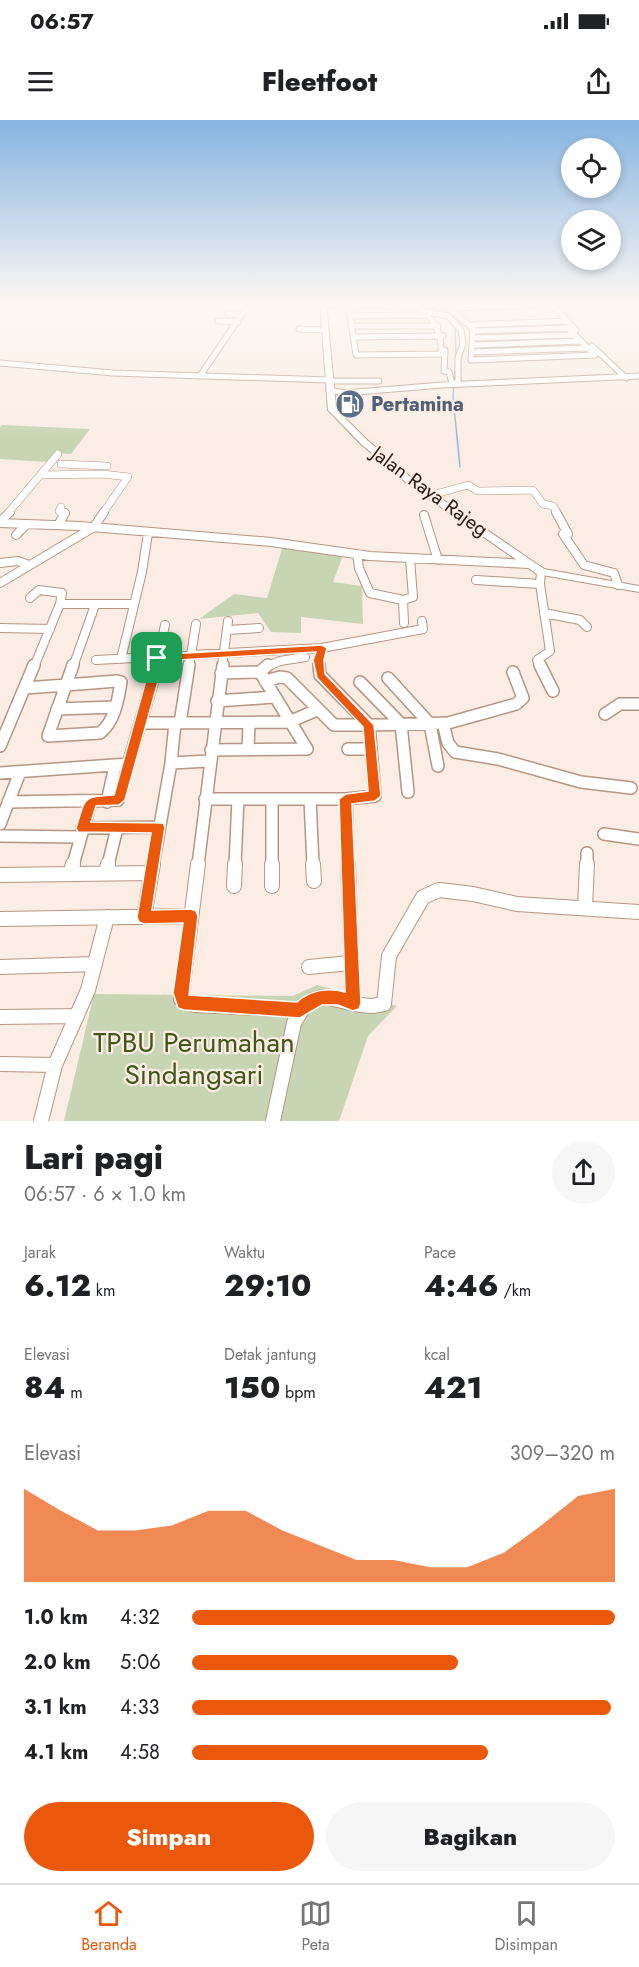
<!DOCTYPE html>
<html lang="id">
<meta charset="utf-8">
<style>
body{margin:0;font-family:Jost,sans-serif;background:#f6f6f6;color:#202124;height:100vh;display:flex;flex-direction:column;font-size:22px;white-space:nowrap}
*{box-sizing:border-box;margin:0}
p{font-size:20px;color:#757577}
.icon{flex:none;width:33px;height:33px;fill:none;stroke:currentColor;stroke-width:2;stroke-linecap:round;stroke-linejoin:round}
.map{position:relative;height:1001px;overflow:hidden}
.details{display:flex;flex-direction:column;background:#fff;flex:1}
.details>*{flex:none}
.controls{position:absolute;left:561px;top:18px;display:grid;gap:12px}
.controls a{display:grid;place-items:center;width:60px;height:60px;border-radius:50%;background:#fff;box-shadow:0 3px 9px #0003;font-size:30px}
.pin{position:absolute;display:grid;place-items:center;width:51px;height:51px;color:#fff;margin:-26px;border-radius:12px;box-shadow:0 3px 9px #0006}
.round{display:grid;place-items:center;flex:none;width:63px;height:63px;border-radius:32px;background:#f6f6f6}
.overview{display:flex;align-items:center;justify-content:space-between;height:102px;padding:0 24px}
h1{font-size:33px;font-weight:800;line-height:45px}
.stats{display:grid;grid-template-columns:repeat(3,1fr);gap:9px;height:102px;padding:6px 24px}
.stats div{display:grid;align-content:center}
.stats b{font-size:30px;font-weight:800}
.stats small{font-size:16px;font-weight:400}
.stats p{font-size:16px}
.chart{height:168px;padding:12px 24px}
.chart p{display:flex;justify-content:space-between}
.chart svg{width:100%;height:108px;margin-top:6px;fill:#ea580c;opacity:.7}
.cta{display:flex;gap:12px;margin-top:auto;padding:12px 24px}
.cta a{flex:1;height:69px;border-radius:36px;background:#ea580c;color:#fff;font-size:24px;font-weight:800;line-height:69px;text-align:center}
.cta a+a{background:#f6f6f6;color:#202124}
ul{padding:0 24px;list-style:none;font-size:20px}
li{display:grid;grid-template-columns:96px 72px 1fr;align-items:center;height:45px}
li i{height:15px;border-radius:8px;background:#ea580c}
.status{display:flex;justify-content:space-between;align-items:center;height:42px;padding:0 30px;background:#fff;direction:ltr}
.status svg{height:16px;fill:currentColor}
header{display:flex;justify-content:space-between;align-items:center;height:78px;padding:0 24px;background:#fff;font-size:27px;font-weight:800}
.tab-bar{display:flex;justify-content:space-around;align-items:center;height:84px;border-top:2px solid #e0e0e0;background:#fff;font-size:16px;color:#757577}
.tab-bar a{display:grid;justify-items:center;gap:3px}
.tab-bar .current{color:#ea580c}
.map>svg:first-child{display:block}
.green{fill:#c7d5b4}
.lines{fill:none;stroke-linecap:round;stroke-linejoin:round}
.stream{stroke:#93b7d6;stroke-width:1.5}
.minor-far4-casing{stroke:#b69582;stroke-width:7}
.minor-far3-casing{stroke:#b69582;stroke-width:8}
.minor-far2-casing{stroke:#b69582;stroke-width:10}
.minor-far1-casing{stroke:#b69582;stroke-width:14}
.minor-casing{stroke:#b69582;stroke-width:16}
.major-casing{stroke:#b69582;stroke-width:2}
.minor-far4{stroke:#fff;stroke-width:5}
.minor-far3{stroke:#fff;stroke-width:7}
.minor-far2{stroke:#fff;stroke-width:8}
.minor-far1{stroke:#fff;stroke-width:11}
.minor{stroke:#fff;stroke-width:14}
.major{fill:#fff;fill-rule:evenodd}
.route{fill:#ea580c;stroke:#fff;stroke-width:1.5;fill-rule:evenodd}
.labels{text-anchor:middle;stroke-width:4.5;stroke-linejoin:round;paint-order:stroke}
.far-service-label{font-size:20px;font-weight:bold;fill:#4e5e75;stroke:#fbede4;text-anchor:start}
.far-street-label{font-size:20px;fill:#271a13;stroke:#fbede4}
.near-park-label{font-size:28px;fill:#415619;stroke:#fbede4}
</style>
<div class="status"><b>06:57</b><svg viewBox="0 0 49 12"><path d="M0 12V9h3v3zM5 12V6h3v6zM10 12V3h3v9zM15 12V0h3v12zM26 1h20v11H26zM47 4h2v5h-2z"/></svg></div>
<header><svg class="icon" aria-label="menu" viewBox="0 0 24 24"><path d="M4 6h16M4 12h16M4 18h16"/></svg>Fleetfoot<svg class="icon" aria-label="share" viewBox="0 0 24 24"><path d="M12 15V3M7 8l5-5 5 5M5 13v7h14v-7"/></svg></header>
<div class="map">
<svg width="639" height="1001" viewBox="0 0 639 1001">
<rect width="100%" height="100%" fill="#fbede4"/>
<path class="green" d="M2,305L90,309L71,334L55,333L48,342L0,339V307Z
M284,422L345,430L333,462L362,466L363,504L301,497V513L271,512L258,493L199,499L234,474L267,478Z
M317,865L397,886L368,916L339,1001H64L94,874L293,876Z"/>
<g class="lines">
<path class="stream" d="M425,182L437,191
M455,206L456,236
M455,251L453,277L460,347"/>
<g class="minor-far4-casing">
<path id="minor-far4" d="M269,182H323
M348,182L356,235L441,234C442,209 432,198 414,182
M442,182L473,209L471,240L595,235
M549,182L576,210
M324,185L418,186
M449,188L544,185
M429,192L448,196L461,210L463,224L458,238V263H452L449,252L444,251L445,230
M228,194H242L258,182
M350,196L427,195
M218,201L238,202
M470,205L568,201
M351,206H438
M299,209L324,210
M474,211L568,208L595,235
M353,217L443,216
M474,218L574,215
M473,225L581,221
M592,226L626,258
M472,232L588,228
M0,243L113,253L329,260
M200,256L242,194
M328,261H379
M329,270L345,273L442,265L639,256"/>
</g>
<g class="minor-far3-casing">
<path id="minor-far3" d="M61,344L107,346
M41,355L103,354L128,357L103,393
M432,375L468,365L478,371L533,370L543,384L553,386L557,393
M61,387L59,391L65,393
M8,393L58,334"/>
</g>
<g class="minor-far2-casing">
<path id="minor-far2" d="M556,392L568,414H563L584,445L614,453L618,465
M424,395L438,440
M0,402L10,392
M0,403L80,406L271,422L370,436L529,444
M58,405L65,393L61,392
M16,415L26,405
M357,434L359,448L370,473L403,480L413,477L410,439
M0,443L18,441L29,445
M476,460L540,464
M0,463L94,407L104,392
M30,478L39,470L62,473L60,484
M403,480L404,503
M544,493L580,500L587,507
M0,508L50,509
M227,510L259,508
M121,539L142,452L148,413
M96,540L322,528L423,509L422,501
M34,547L60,484H133
M73,547L95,485
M156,547L165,505
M189,547L196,504
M222,547L228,501
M266,547L280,541L305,537
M319,547L318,540L322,528
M540,547L537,540L550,531L540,464L541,452"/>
</g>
<g class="minor-far1-casing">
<path id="minor-far1" d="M268,545L260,552L307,629
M319,545L320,555L369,605
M540,545L553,571
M221,553L260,552
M388,558L430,604L438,646
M117,561L121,562C118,580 115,601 100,613L48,616L66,565Z
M265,561L280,557L287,558L334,605H369
M360,562L401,604L408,672
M66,565L73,545
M25,568L66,565
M217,581L274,577
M57,589L115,587
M605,594L620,584H639
M140,603L289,602L317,590
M180,603L189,545
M443,603L448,623L455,632L498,639L581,662L631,668
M0,626L34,545
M348,629H371
M211,630L307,629
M248,630L249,603
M171,643L209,641
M0,653L128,644
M205,679H346L375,676L369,605L448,603L516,584L523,578L513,552
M272,679V745
M310,679L313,745
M346,679L348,745
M8,682L118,680L157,545
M107,682L115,646
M0,704L20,652
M82,708L158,707
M604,714L639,719
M0,716L80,717
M73,745L91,681
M108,745L117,708
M153,745L171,643L175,603
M198,745L223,545
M235,745L238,679
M587,745V733"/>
</g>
<g class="minor-casing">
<path id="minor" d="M198,744L181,879L195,885L300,890
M272,744V766
M313,744L314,761
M348,744L353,883
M106,753L108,744
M70,754L73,744
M0,755L151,753
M234,766L235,744
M585,788L587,744
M144,797L153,744
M0,799L191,796
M0,847L95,844
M309,847L350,843
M0,897L77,896
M0,944L55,945
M41,1001L55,945L88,870L107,797
M273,1001L294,903L303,888L313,880L324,877L360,885L372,886L384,884L389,836L423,777L439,770L473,774L517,784L639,792"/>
</g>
<g class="major-casing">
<path id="major" d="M320,182H326L336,289L367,320L414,360L544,449L639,466V472L537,454L408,364L361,324L328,290Z"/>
</g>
<use href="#minor-far4" class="minor-far4"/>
<use href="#minor-far3" class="minor-far3"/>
<use href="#minor-far2" class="minor-far2"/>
<use href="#minor-far1" class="minor-far1"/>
<use href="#minor" class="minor"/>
<use href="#major" class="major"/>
</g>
<linearGradient id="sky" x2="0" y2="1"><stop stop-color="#86b5e1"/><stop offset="0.57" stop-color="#fdf7f3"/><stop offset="1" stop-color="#fdf7f3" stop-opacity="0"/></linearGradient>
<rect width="639" height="322" fill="url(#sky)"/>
<path class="route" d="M322,525L327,528L324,540L325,554L374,605L381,676L375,681L352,684L361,883L359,889L353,891L338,885H322L300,898L184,890L178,888L173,873L183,803L144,804L139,802L137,797L151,713L78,712L76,708C86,677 81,677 114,675L153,535ZM316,532L313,540L317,558L363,607L368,671L346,674L339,679L345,872C329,867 310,870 297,882L189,875L198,796L196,791L191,789L152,790L165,707L163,703L91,702L96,686L119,685L125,680L159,558L162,541Z"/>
<defs>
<g id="fuel-disc" transform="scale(1.5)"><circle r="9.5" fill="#5c6f8a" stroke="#fbede4"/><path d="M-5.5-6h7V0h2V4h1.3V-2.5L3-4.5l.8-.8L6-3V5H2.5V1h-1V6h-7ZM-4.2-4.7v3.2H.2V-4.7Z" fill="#fff"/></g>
</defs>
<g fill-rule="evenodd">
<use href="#fuel-disc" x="350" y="284"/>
</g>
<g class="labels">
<g class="far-service-label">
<text x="371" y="291">Pertamina</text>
</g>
<g class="far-street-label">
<text transform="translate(430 371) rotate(36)" y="7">Jalan Raya Rajeg</text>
</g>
<g class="near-park-label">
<text x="194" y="932">TPBU Perumahan<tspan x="194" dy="32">Sindangsari</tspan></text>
</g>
</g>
</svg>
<div class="controls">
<a><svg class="icon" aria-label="locate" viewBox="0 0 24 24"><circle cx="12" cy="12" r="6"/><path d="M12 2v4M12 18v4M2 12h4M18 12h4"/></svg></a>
<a><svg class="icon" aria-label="layers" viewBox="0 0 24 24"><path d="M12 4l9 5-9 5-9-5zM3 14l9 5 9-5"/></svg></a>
</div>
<div class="pin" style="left:157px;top:538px;background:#1e9e55"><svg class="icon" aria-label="arrive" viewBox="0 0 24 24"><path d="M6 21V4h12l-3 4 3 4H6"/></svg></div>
</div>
<section class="details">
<div class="overview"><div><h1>Lari pagi</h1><p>06:57 · 6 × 1.0 km</p></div><a class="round"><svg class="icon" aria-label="share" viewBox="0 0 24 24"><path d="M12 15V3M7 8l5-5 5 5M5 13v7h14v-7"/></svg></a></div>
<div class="stats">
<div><p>Jarak</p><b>6.12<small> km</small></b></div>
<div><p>Waktu</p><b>29:10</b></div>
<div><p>Pace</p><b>4:46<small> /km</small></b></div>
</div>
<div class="stats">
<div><p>Elevasi</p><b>84<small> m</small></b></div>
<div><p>Detak jantung</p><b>150<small> bpm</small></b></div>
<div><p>kcal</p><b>421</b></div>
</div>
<div class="chart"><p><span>Elevasi</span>309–320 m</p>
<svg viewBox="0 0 160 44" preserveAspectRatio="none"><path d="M0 44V6L10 15L20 23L30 23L40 21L50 15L60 15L70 23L80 29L90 35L100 35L110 38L120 38L130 32L140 21L150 9L160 6V44z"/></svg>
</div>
<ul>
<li><b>1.0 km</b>4:32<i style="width:100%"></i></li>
<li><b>2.0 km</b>5:06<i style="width:63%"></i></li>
<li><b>3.1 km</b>4:33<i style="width:99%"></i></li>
<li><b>4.1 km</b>4:58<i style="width:70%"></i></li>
</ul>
<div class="cta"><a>Simpan</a><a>Bagikan</a></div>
</section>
<nav class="tab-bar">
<a class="current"><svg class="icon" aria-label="home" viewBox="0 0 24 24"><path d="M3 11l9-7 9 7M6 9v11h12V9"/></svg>Beranda</a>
<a><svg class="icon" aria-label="map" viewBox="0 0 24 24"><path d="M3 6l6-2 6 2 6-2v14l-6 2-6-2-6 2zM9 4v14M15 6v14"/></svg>Peta</a>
<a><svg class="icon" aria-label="saved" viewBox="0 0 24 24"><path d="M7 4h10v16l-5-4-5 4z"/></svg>Disimpan</a>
</nav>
